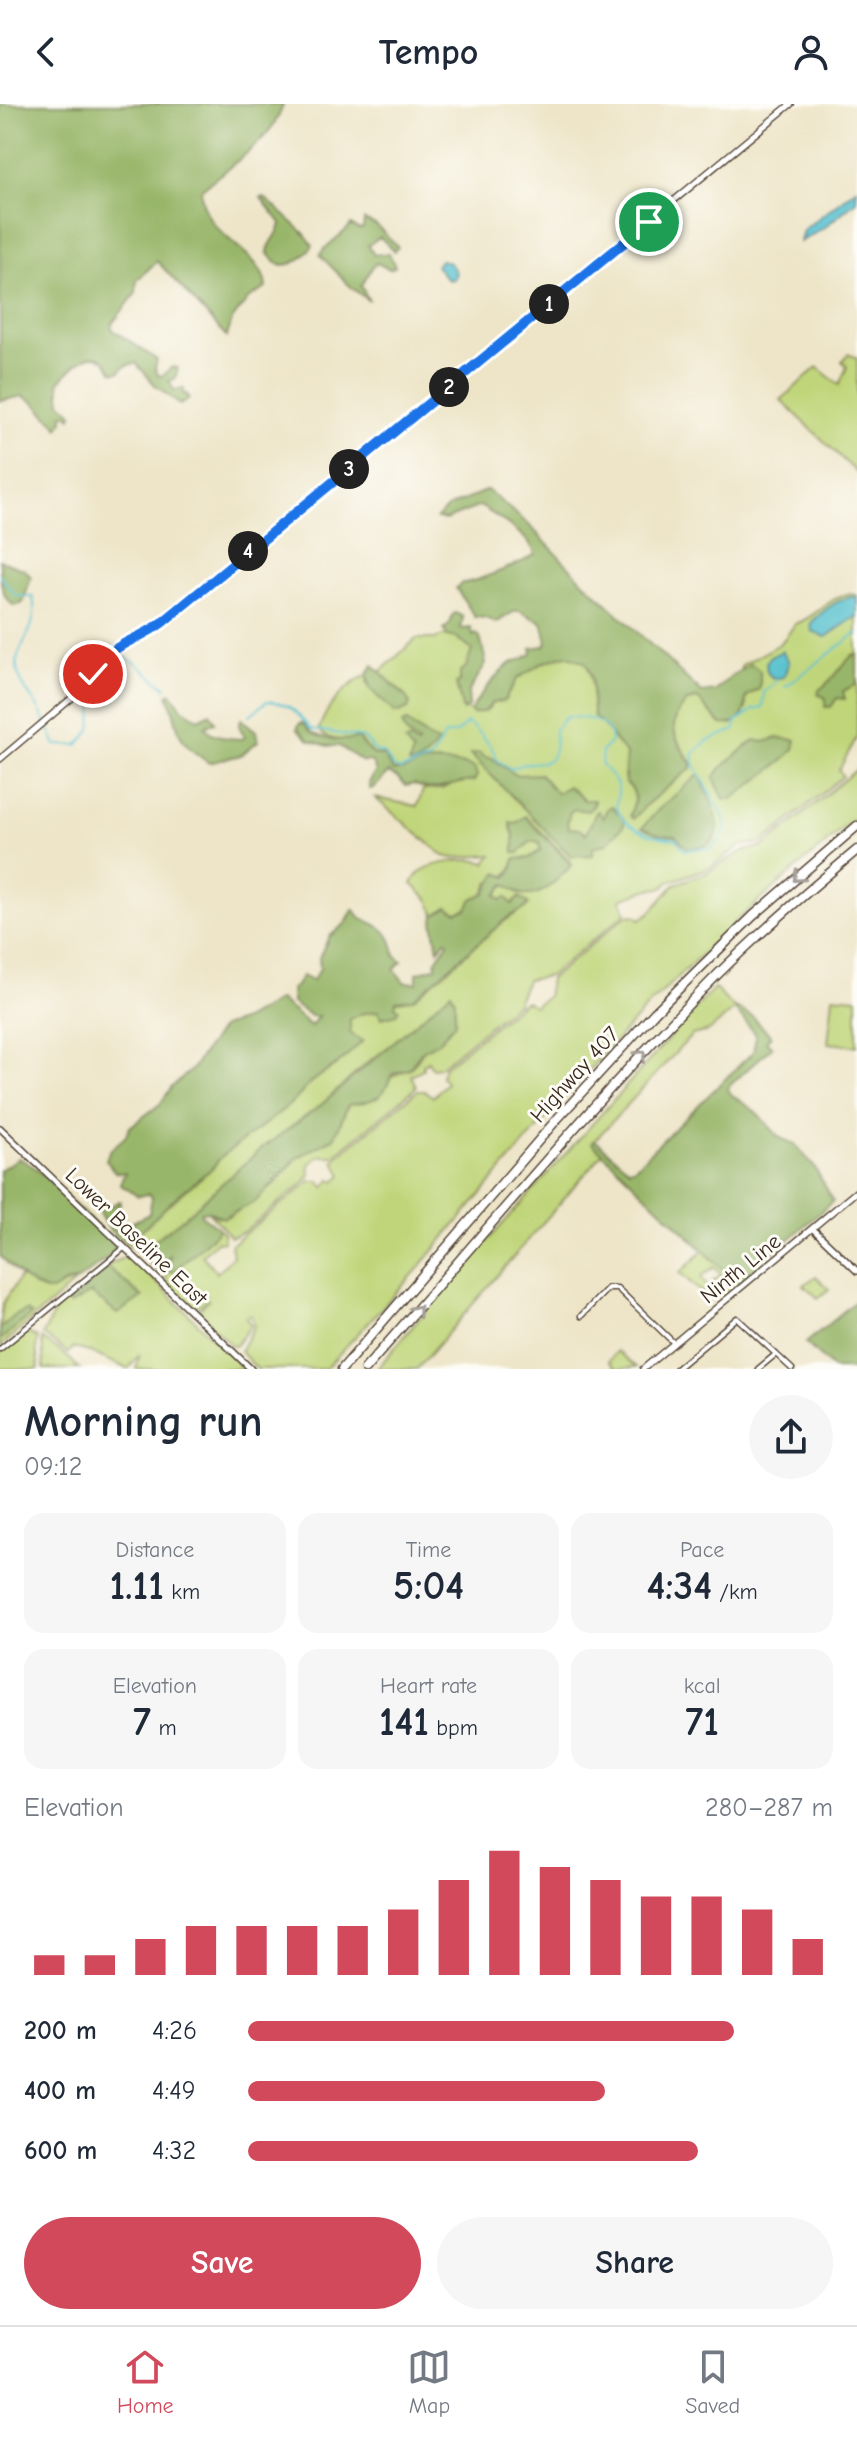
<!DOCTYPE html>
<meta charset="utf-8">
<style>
body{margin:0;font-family:"Comic Neue",sans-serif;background:#f6f6f7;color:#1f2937;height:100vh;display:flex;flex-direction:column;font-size:30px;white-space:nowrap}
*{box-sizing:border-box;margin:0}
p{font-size:26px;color:#747a83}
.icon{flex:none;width:44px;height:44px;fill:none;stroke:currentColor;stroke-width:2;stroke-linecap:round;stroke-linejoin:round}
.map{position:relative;height:1265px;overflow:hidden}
.side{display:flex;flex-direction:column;background:#fff;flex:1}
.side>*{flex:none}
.pin{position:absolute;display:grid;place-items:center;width:68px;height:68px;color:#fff;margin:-34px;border:4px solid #fff;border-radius:50%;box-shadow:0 2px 8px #0007}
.km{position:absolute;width:40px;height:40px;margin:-20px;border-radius:50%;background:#222;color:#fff;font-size:22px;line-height:40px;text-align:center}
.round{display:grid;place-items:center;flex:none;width:84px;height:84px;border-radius:42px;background:#f6f6f7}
.summary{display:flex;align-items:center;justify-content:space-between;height:136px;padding:0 24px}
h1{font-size:44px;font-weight:700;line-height:60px}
.stats{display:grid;grid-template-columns:repeat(3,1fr);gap:12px;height:136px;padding:8px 24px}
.stats div{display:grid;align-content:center;border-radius:20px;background:#f6f6f7;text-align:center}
.stats b{font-size:40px;font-weight:700}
.stats small{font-size:22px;font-weight:400}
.stats p{font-size:22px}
.chart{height:224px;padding:16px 24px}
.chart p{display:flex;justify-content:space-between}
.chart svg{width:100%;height:144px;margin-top:8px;stroke:#d1495b;stroke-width:6}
.primary-button{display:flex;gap:16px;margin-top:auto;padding:16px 24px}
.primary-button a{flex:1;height:92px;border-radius:48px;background:#d1495b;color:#fff;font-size:32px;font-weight:700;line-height:92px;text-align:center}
.primary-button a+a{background:#f6f6f7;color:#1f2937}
ul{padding:0 24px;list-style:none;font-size:26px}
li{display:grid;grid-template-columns:128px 96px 1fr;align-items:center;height:60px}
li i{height:20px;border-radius:10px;background:#d1495b}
header{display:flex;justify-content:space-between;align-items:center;height:104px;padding:0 24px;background:#fff;font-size:36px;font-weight:700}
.dock{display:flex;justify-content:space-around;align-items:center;height:112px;border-top:2px solid #e0e1e3;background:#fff;font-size:22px;color:#747a83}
.dock a{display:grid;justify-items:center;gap:4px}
.dock .active{color:#d1495b}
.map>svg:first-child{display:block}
.green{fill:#c0d579;stroke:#7e804c;stroke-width:2}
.forest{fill:#98b669;stroke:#6a7044;stroke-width:2}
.water{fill:#53bfce;stroke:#477476;stroke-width:2}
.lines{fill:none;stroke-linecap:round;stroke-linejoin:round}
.stream{stroke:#53bfce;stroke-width:2}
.street-casing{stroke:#564638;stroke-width:7}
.secondary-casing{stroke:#564638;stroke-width:8}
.highway-casing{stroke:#564638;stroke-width:11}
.street{stroke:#fff;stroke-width:4}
.secondary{stroke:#fff;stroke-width:5}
.highway{stroke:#fff;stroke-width:8}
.oneway{stroke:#a79f9a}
.route-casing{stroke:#fff;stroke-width:16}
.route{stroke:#1a73e8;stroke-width:10}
.labels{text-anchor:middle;stroke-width:6;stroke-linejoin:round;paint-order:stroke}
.street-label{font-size:22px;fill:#3b2a1e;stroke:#fdfcf7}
</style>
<header><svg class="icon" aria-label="back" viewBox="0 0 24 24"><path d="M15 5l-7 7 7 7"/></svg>Tempo<svg class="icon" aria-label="person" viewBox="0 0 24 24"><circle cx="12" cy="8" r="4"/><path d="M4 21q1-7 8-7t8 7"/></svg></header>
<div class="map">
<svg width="857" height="1265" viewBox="0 0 857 1265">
<rect width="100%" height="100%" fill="#fdfcf7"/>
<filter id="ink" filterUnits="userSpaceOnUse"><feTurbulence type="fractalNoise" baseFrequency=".0125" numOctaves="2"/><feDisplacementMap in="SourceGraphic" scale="16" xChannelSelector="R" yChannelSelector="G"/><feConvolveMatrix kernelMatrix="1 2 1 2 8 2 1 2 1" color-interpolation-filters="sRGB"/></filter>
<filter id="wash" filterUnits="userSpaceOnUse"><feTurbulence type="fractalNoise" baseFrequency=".006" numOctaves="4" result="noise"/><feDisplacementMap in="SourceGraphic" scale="32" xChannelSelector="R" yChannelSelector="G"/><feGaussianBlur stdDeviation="1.8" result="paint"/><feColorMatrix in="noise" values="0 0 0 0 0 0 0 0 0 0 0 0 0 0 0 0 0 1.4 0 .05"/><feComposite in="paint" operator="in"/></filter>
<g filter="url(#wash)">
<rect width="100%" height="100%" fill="#eee5c8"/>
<path class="green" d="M848,250L857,254V369L781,296L817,263L839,281L847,263L842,257Z
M850,490L857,491V633L839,666L843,672L762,739L742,741L711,763L668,778L663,784L649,785L621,795L626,809L549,872L527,876L517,899L440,963L432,964L428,957L423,961V965L411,971L416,982L412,987L334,1052H319L309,1061L310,1070L305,1078L243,1128L231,1133L208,1107L218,1113L229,1112L242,1103L255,1098L262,1088L273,1082L298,1053L334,1034L348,1001L375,994C389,973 385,975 407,966C415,963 418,953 423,947C428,942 435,940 439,936C451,925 452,909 455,896L369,957L320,1002L261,1045L181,1116L139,1148L125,1138L211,1065L222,1052L295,996L312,977L338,960L354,933L350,929V915L359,910L395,902L396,897C427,897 490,820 524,805L502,796L496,791L505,780L520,790L572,759L534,720L511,724L514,732V749H519L531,737L539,738L541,746L529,754L515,755C511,771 505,773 489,779C485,791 471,806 457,808L448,803L435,811L429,796L412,780C414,776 416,772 419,769C432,758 471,753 486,759L492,751L453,754L444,752L375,694L417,702L423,686L442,685L457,678L474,677L465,660C452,663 438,657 425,659C413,661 407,668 393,667L382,651L372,650C358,630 331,644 319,625C327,601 345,582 367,571V580L378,593L400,609L408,605L410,600L406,593L380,568L416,535H435L445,531L457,534L472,546L460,586L462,605C469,606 475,610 484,607C494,604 486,604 493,599C496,596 501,596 504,594C510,590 513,579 518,574C532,563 579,536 589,564C595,580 590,598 594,613C611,625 614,640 626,649L624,674C636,686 637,694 630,711L639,709L647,700L692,663L693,660C680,642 664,624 682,603C687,597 691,595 699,595L721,620L746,605V593L758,586L751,560L740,567L742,561L778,541L785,534L795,520C816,514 827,493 850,490Z
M857,665V712L735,818L647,903L564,993L417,1166L325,1265H257L240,1247L254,1222L251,1211H248L246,1214L251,1221L235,1242H232L197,1208L209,1195L194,1205L166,1178V1167L173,1168L217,1128V1123L223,1129L224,1137L216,1138L202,1151L217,1169L233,1152L231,1141L234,1138L311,1077H319L324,1083L331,1075L335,1077L342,1071L334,1057L337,1053L417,987H425L433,993L446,979L441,972L444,963L522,899L526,897L534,902L547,893L550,875L626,812L634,811L640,815L651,808L675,780L706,769L743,747L763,743Z
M714,884L735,905L709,927L692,931L595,1036L593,1040L603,1049L417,1265H377L432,1199Z
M833,892L857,894V942L828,939Z
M704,1146L738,1180L726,1191L713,1177L721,1171L714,1163L701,1173L708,1184L703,1190L680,1169Z
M127,1152L134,1156L244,1265H136L140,1250L128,1265L90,1248L73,1244L68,1249L43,1231L57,1202L65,1195L70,1201L91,1189L142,1192L106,1162Z
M816,1172L829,1185L818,1194L804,1181Z
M20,1173C28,1177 37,1185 45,1187C47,1188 73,1178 78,1176L0,1243V1236L31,1211H16L0,1225L3,1199Z
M26,1228L38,1234L36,1244L39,1265H0V1249Z
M42,1235L67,1252L80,1265H44Z
M617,1247L637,1263L617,1265L609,1257Z"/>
<path class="forest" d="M0,0H283C275,35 227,63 201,86C202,135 264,145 266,184L248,195L232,216L227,233L157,157L137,176L136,189L112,220V225L157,256L155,264L158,271L163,272L172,263L178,264L175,275L169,277L175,287L181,284L184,285L183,290H187L189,294L180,301L155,281L136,259L125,262L119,268L112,267C97,236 75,260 59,278L61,299L73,310L71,314L66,310H63V318L59,324L34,298L23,292L0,297Z
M264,93L303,128L313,141C306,152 292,164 279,160L268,150C267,139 280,131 281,119L261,94Z
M364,116L376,121L398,143L394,147L380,133L368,141L374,151L389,149L395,162L390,165L377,159L373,162L361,182L369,197L351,183L320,151C326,140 342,132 351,121L358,125H363Z
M487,386L528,420L582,476L702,589L716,587L732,572L751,560L760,567V584L746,593C746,611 740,622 721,620L698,595C691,595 687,597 682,603C664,624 680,643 693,661L692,663L647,700L633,715L630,711C635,698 639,686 625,679L626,649C614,640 611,625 594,613C590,595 596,575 585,558L566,551L544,558L517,575L504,597L492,599L485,607L473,610L471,608C476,594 497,571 508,561C515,556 525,556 532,549L531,544L545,542L547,537L542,518C512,506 525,500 496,519L486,514L475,513L456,484L462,479C471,480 528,457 535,450C531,433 496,412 480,402L445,416L437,414L447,404Z
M0,456L25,466L31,473L23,499L15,502C0,494 0,472 0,456Z
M456,509L463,513L461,525L471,524L473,532L476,530L480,533L486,559L468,589L469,602L463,607L456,580L460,578V568L466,563L472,546L457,534L447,532L444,525L450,520L453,510Z
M854,550H857V580L843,587L845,595L837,594L831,603H825L826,594L818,590L819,586C834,576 840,562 854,550Z
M373,561L406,593L410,600L408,605L395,609L370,585L367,571Z
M171,589L182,604L199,615L210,609L215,618L205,623L211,629L226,634L242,635L245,633L239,622L241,615L256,627L258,637L241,651L209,659C171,633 182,629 168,591Z
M407,618L430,635L438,638C432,647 421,661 409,660L413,648L405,638L410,636L417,641L419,639L406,629L402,620Z
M300,619H304C312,636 341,638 358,634L372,650L384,652L393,667C406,668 412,662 424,659C432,657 469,660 475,664L477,672L474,677C452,678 434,691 414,680L406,682L398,674L388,669L375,683L370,685L369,679L376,667L371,657L363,658L339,642H328L309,636L297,624Z
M777,634L796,636L794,645L784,656L732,695H724L714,674L720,665L754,636L764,638Z
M480,649L483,653L492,654L515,671L540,670L556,689L568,682L584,696H594V701L588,707L575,705L570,708L567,719L569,724L579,725L586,730L596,708L598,707L603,714L607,705L612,702L624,715V721L606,740L593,743V751L571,752L470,650Z
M700,670C710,700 741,744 687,744L675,732L661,731L642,724L659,705Z
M525,712L572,761C559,773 541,796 522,790C516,788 510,783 505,780L496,791L502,796L506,793L512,800L520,793L529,800L524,805L507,814L413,895L396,897L395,902L399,905L397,910L381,914L378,907L359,910L350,915V929L363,937L338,960L312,977L295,996L269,1017L222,1052L211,1065L176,1093L143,1125L125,1138C114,1133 99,1115 98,1103L106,1105L119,1097L121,1098L118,1103L126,1119L129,1120L149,1110L152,1093L148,1090L138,1092L121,1081L120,1079L125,1069L115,1068L106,1056L109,1047L125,1033L130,1023L160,1000L172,983L191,966L222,923L244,916L279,896L311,922L318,912H311L292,899L291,885L296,882L302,872L312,877L320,865L319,854L329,833L346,819L353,806H355L361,815C382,821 392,829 395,851L402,857L394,865L404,878L417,879V869L436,863V856L448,839L446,836L438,845L433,818L435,811L448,803L457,808L467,805L472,795L485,789L497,769L507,773L512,766L515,755L529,754L541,746L539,738L531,737L519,749H514V732L510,718L516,719Z
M451,888L455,896V919L439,937L421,948L409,965C381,972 396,972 383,988C375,998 358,999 348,1001L334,1034L298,1053L255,1098L223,1114L208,1107L201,1108V1111L217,1123V1128L173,1168L169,1167L170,1150L161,1167L159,1168L139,1148L181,1116L261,1045L320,1002Z
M735,905H739L754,914L771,932L766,937L772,943L727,984L732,991L756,1008L780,1034L795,1040L815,1064L833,1097L738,1180L592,1039L595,1036L629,1065L635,1063L753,948L756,932Z
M19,1054L37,1065L112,1136L116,1144L111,1151L78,1176L64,1179L52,1187H45L25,1176L0,1152V1066Z
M106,1162L142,1193L117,1210L91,1189L70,1201L65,1195L80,1190Z
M857,1196V1265H833L806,1239Z
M27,1207L31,1211L0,1236V1225L16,1211Z"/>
<path class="water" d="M857,84L856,97L825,123L800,138L803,126Z
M440,156C449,157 452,161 456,169L454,175L448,176L436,162Z
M852,493H857V512L826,533L812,527L811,519C823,507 835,496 852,493Z
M782,547L789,558L784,573L773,575L767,568L766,559L770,553Z"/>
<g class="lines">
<path class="stream" d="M0,471L16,492L33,493C40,527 15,541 17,563C18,579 33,594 40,607C46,618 51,630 56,641H78L91,626L93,606L101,574L121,552L135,558L166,584
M785,583L857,529
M250,611L267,597C293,599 295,608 311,625L364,634L374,646L385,650L393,663L400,666L430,656L445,631L457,629L467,619C478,626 494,643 497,656L511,665C541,649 556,675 555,625L566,613C585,613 611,615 611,638L602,647L601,659C607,669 617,674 618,686C619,692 614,698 617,705C626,727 654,733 676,735L684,746L711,744L721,736L725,726L724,713L694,660L693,650L707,637L735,626L736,618L753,606L763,604L764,588L776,579L777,575"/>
</g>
</g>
<g filter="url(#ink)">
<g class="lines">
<g class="street-casing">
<path id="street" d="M581,1212L608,1184H617L674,1239
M0,1245L124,1144
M676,1265L737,1214L792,1265
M758,1265L776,1250"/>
</g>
<g class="secondary-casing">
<path id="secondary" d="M0,655L79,588L110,547L145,531L163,518L791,0
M0,1024L251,1265
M813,1125L857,1167
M643,1265L857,1087"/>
</g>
<g class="highway-casing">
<path id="highway" d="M342,1265L558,1014L655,908L753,812L857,722
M365,1265C481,1133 593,997 717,871C761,827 809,786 857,746"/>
</g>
<use href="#street" class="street"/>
<use href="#secondary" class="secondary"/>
<use href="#highway" class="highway"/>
</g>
<defs><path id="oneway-chevron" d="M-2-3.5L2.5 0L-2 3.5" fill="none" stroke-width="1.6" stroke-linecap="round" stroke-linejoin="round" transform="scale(2)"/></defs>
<g class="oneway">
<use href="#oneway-chevron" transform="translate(798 773) rotate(139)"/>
<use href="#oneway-chevron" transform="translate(641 951) rotate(-47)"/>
<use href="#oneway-chevron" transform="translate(417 1206) rotate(-49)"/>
</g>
</g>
<g class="lines" filter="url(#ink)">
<g class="route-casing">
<path id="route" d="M93,570C114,536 133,540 163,518L649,118"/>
</g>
<use href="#route" class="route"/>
</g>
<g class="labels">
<g class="street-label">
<text transform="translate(574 970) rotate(-48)" y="8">Highway 407</text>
<text transform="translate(137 1132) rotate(44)" y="8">Lower Baseline East</text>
<text transform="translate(740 1164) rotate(-39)" y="8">Ninth Line</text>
</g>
</g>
</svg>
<div class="pin" style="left:649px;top:118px;background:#1e9e55"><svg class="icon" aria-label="arrive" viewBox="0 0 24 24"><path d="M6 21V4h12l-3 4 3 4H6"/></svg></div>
<div class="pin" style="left:93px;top:570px;background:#d93025"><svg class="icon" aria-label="check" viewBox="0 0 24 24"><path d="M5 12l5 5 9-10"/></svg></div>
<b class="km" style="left:549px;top:200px">1</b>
<b class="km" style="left:449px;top:283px">2</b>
<b class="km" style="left:349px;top:365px">3</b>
<b class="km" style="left:248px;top:447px">4</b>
</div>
<section class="side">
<div class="summary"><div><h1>Morning run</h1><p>09:12</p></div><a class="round"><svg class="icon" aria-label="share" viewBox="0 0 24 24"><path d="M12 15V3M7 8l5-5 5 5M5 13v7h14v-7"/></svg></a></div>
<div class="stats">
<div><p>Distance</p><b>1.11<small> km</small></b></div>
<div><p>Time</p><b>5:04</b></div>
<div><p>Pace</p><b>4:34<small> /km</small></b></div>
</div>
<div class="stats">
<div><p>Elevation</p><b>7<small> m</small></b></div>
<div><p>Heart rate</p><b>141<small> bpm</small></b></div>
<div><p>kcal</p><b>71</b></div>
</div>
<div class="chart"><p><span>Elevation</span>280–287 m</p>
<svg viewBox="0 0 160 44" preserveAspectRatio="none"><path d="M5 44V38M15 44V38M25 44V33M35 44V29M45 44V29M55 44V29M65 44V29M75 44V24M85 44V15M95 44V6M105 44V11M115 44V15M125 44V20M135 44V20M145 44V24M155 44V33"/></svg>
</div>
<ul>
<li><b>200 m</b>4:26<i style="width:83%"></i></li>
<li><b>400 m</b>4:49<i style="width:61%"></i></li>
<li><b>600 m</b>4:32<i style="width:77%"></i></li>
</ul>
<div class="primary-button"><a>Save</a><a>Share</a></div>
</section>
<nav class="dock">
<a class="active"><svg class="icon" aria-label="home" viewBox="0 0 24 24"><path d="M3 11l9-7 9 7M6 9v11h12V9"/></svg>Home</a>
<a><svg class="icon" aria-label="map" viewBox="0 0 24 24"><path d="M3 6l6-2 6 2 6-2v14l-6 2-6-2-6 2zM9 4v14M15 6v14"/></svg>Map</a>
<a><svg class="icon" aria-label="saved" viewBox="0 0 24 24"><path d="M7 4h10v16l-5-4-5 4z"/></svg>Saved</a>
</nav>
